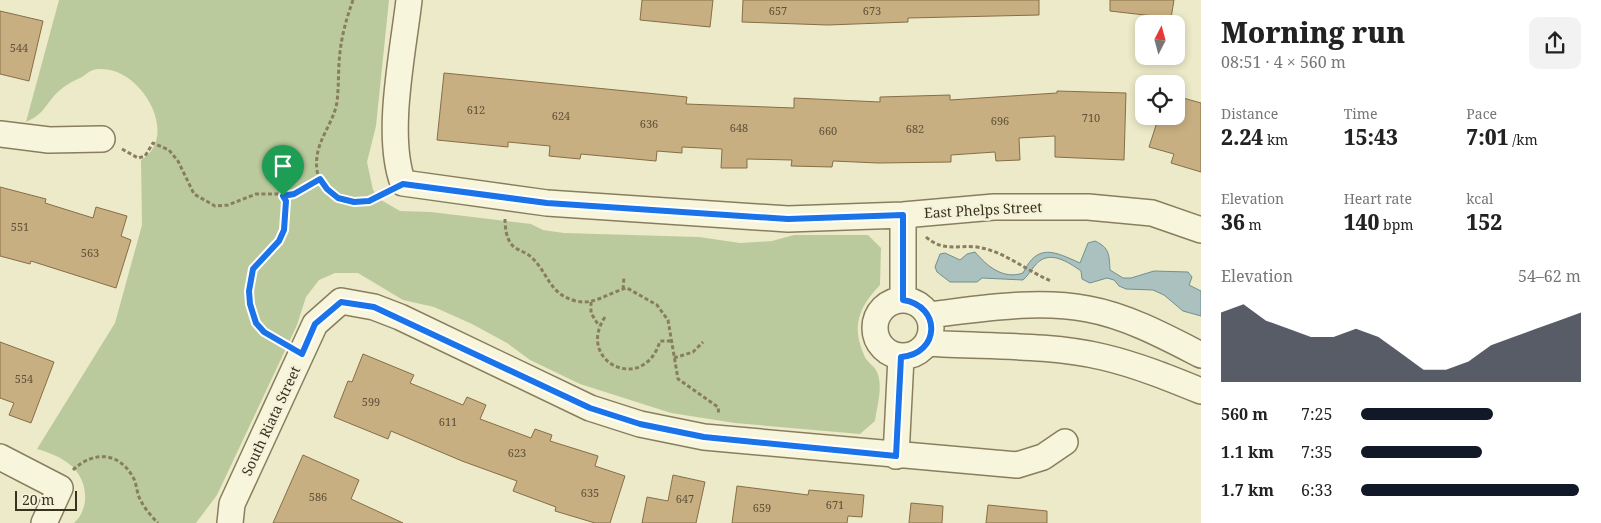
<!DOCTYPE html>
<meta charset="utf-8">
<style>
body{margin:0;font-family:"Noto Serif",serif;background:#f2f2f2;color:#222;height:100vh;display:flex;flex-direction:column;font-size:19px;white-space:nowrap}
*{box-sizing:border-box;margin:0}
p{font-size:16px;color:#767676}
.icon{flex:none;width:28px;height:28px;fill:none;stroke:currentColor;stroke-width:2;stroke-linecap:round;stroke-linejoin:round}
.map{position:relative;flex:1;overflow:hidden}
.panel{display:flex;flex-direction:column;background:#fff;width:400px}
.panel>*{flex:none}
.needle{width:32px;rotate:6deg}
.buttons{position:absolute;left:1135px;top:15px;display:grid;gap:10px}
.buttons a{display:grid;place-items:center;width:50px;height:50px;border-radius:10px;background:#fff;box-shadow:0 2px 8px #0003;font-size:25px}
.scale{position:absolute;left:15px;bottom:12px;width:62px;box-sizing:border-box;padding-left:5px;border:2px solid #3a3221;border-top:0;font-size:14px;line-height:18px;white-space:nowrap;color:#3a3221;-webkit-text-stroke:4px #f4f2d9;paint-order:stroke}
.pin{position:absolute;display:grid;place-items:center;width:42px;height:42px;color:#fff;margin:-51px -21px;border-radius:50% 50% 50% 0;rotate:-45deg;box-shadow:0 0 5px #0007}
.pin .icon{rotate:45deg}
.round{display:grid;place-items:center;flex:none;width:52px;height:52px;border-radius:10px;background:#f2f2f2}
.head{display:flex;align-items:center;justify-content:space-between;height:85px;padding:0 20px}
h1{font-size:28px;font-weight:800;line-height:38px}
.figures{display:grid;grid-template-columns:repeat(3,1fr);gap:8px;height:85px;padding:5px 20px}
.figures div{display:grid;align-content:center}
.figures b{font-size:21px;font-weight:800}
.figures small{font-size:14px;font-weight:400}
.figures p{font-size:14px}
.chart{height:140px;padding:10px 20px}
.chart p{display:flex;justify-content:space-between}
.chart svg{width:100%;height:90px;margin-top:5px;fill:#111827;opacity:.7}
ul{padding:0 20px;list-style:none;font-size:16px}
li{display:grid;grid-template-columns:80px 60px 1fr;align-items:center;height:38px}
li i{height:12px;border-radius:6px;background:#111827}
main{display:flex;flex:1;min-height:0}
.map>svg:first-child{display:block}
.green{fill:#bbca9d}
.water{fill:#aac1bf;stroke:#708f8f}
.building{fill:#c8af81;stroke:#866e46}
.lines{fill:none;stroke-linecap:round;stroke-linejoin:round}
.minor-casing{stroke:#887e5f;stroke-width:28}
.path{stroke:#887e5f;stroke-width:3;stroke-dasharray:4 2.5;stroke-linecap:butt}
.minor{stroke:#f7f5dc;stroke-width:25}
.route-casing{stroke:#fff;stroke-width:10}
.route{stroke:#1a73e8;stroke-width:6}
.labels{text-anchor:middle;stroke-width:5;stroke-linejoin:round;paint-order:stroke}
.number-label{font-size:11px;fill:#5e5139}
.street-label{font-size:14px;fill:#3a3221;stroke:#f4f2d9}
</style>
<main>
<div class="map">
<svg width="1201" height="523" viewBox="0 0 1201 523">
<rect width="100%" height="100%" fill="#edeac9"/>
<path class="green" d="M59,0H389L376,126L367,162L373,190L381,200L400,211L431,212L531,224L543,230L564,233L699,237L740,243L772,241L794,235H868L881,248L880,285C859,307 851,326 864,355C866,361 873,365 876,370C884,384 877,406 875,421L860,434L735,423L671,413L580,384L530,360L507,343L472,324L434,307L403,300L358,273H335L319,280L306,297L297,325L217,495L196,523H74C82,516 86,505 85,494C83,467 61,456 37,449L115,323L142,225L141,160C181,136 141,66 99,69C91,69 88,73 82,77C71,82 62,87 54,96C43,109 43,114 26,122Z"/>
<path class="water" d="M1095,241C1110,248 1109,255 1110,270L1123,278H1131L1154,271L1188,272L1192,277L1189,285L1201,291V316L1183,311L1164,295L1153,290L1126,289L1119,286L1114,280L1107,278L1090,283L1082,279L1081,271C1071,264 1054,252 1041,260C1035,263 1029,275 1023,280L982,278L977,282H950L937,272L935,267L940,254L945,253L960,260L967,254L975,252C987,266 1003,280 1023,273C1038,242 1055,252 1080,263L1088,243Z"/>
<path class="building" d="M642,0H713L710,27L640,20Z
M743,0H1039V15L908,18V22L828,25L742,22Z
M1110,0H1174L1171,18L1110,11Z
M0,11L43,21L29,81L0,74Z
M444,73L687,97L686,104L794,108V98L880,102V97L950,95V100L1057,93V91L1126,93L1124,160L1055,157V136L1019,138L1020,160L996,161L995,152L951,155V162L878,163L833,161L832,167L791,166L792,160L747,159V168H721L722,149L682,147V153L657,151L656,161L581,154L580,159L549,156L550,146L508,142V147L437,140Z
M1176,96L1201,103V172L1171,163L1174,154L1149,147L1159,116H1176Z
M0,187L46,199L45,203L93,218L96,207L127,216L121,236L131,240L116,288L31,261L30,264L0,256Z
M0,342L54,362L31,423L9,415L14,403L0,398Z
M363,354L414,375L410,383L463,405L467,397L486,405L480,419L531,438L535,429L552,435L550,441L598,456L595,466L625,476L610,523H595L555,511L556,507L513,491L517,481L462,461L391,431L388,439L334,417L348,381L352,382Z
M303,455L359,480L351,499L403,523H273Z
M673,475L705,482L696,523H642L647,497L668,501Z
M737,486L808,495L809,490L864,495L862,517L848,516L847,523H732Z
M911,503L943,506L942,523H909Z
M988,505L1047,511V523H986Z"/>
<g class="lines">
<g class="minor-casing">
<path id="minor" d="M409,0C403,53 385,135 403,183L547,203L788,219L903,215L994,207H1088L1152,213L1201,230
M0,134L49,140L102,139
M875 328a28 28 0 1 1 56 0a28 28 0 1 1-56 0Z
M903,300V215
M928,315C980,309 1036,299 1088,309C1127,316 1166,337 1201,355
M927,343C983,347 1049,344 1103,357C1137,365 1169,378 1201,391
M896,456L901,357
M0,457L60,488L44,523
M230,523L232,504L315,324L341,301L374,307L400,317L590,408L640,424L704,437L1017,465L1043,457L1065,442"/>
</g>
<path class="path" d="M353,0C347,17 342,34 340,52C338,68 339,85 337,102C334,120 322,134 318,151C308,195 350,212 385,193
M122,149L138,158L145,156L153,143L169,150L178,161L194,194L215,206L228,205L256,194H294L320,179
M505,219C505,227 506,238 512,245C516,250 526,252 531,257C549,273 548,294 576,301C593,306 610,292 627,288L657,305L668,320L678,379L718,407L719,415
M926,237C943,252 957,245 977,247C1004,251 1027,271 1051,281
M623,289L624,277
M591,302V313L599,326
M605,317C575,362 644,395 660,341H671
M282,344L264,332L257,323L250,304L249,291L253,269L279,241L285,230V201L283,196
M674,358L693,352L703,342
M73,470C94,450 120,452 134,479C137,486 137,495 141,501C145,509 152,517 158,523"/>
<use href="#minor" class="minor"/>
</g>
<g class="lines">
<g class="route-casing">
<path id="route" d="M320,179L327,189L338,198L354,202L369,201L403,184L547,203L682,212L788,219L903,215V300C942,306 940,354 901,357L896,456L704,437L640,424L590,408L374,307L341,302L315,324L302,354L264,332L256,323L250,304L249,291L253,269L279,241L284,230L286,201L283,196L294,194Z"/>
</g>
<use href="#route" class="route"/>
</g>
<g class="labels">
<g class="number-label">
<text x="778" y="15">657</text>
<text x="872" y="15">673</text>
<text x="19" y="52">544</text>
<text x="476" y="114">612</text>
<text x="561" y="120">624</text>
<text x="1091" y="122">710</text>
<text x="1000" y="125">696</text>
<text x="649" y="128">636</text>
<text x="739" y="132">648</text>
<text x="915" y="133">682</text>
<text x="828" y="135">660</text>
<text x="20" y="231">551</text>
<text x="90" y="257">563</text>
<text x="24" y="383">554</text>
<text x="371" y="406">599</text>
<text x="448" y="426">611</text>
<text x="517" y="457">623</text>
<text x="590" y="497">635</text>
<text x="318" y="501">586</text>
<text x="685" y="503">647</text>
<text x="835" y="509">671</text>
<text x="762" y="512">659</text>
</g>
<g class="street-label">
<text transform="translate(983 210) rotate(-3)" y="5">East Phelps Street</text>
<text transform="translate(271 421) rotate(-65)" y="5">South Riata Street</text>
</g>
</g>
</svg>
<div class="buttons">
<a><svg class="needle" viewBox="-14 -14 28 28"><path d="M0-13l5 13h-10z" fill="#e53935"/><path d="M0 13l5-13h-10z" fill="#767676"/></svg></a>
<a><svg class="icon" aria-label="locate" viewBox="0 0 24 24"><circle cx="12" cy="12" r="6"/><path d="M12 2v4M12 18v4M2 12h4M18 12h4"/></svg></a>
</div>
<div class="scale">20 m</div>
<div class="pin" style="left:283px;top:196px;background:#1e9e55"><svg class="icon" aria-label="arrive" viewBox="0 0 24 24"><path d="M6 21V4h12l-3 4 3 4H6"/></svg></div>
</div>
<section class="panel">
<div class="head"><div><h1>Morning run</h1><p>08:51 · 4 × 560 m</p></div><a class="round"><svg class="icon" aria-label="share" viewBox="0 0 24 24"><path d="M12 15V3M7 8l5-5 5 5M5 13v7h14v-7"/></svg></a></div>
<div class="figures">
<div><p>Distance</p><b>2.24<small> km</small></b></div>
<div><p>Time</p><b>15:43</b></div>
<div><p>Pace</p><b>7:01<small> /km</small></b></div>
</div>
<div class="figures">
<div><p>Elevation</p><b>36<small> m</small></b></div>
<div><p>Heart rate</p><b>140<small> bpm</small></b></div>
<div><p>kcal</p><b>152</b></div>
</div>
<div class="chart"><p><span>Elevation</span>54–62 m</p>
<svg viewBox="0 0 160 44" preserveAspectRatio="none"><path d="M0 44V10L10 6L20 14L30 18L40 22L50 22L60 18L70 22L80 30L90 38L100 38L110 34L120 26L130 22L140 18L150 14L160 10V44z"/></svg>
</div>
<ul>
<li><b>560 m</b>7:25<i style="width:60%"></i></li>
<li><b>1.1 km</b>7:35<i style="width:55%"></i></li>
<li><b>1.7 km</b>6:33<i style="width:99%"></i></li>
</ul>
</section>
</main>
